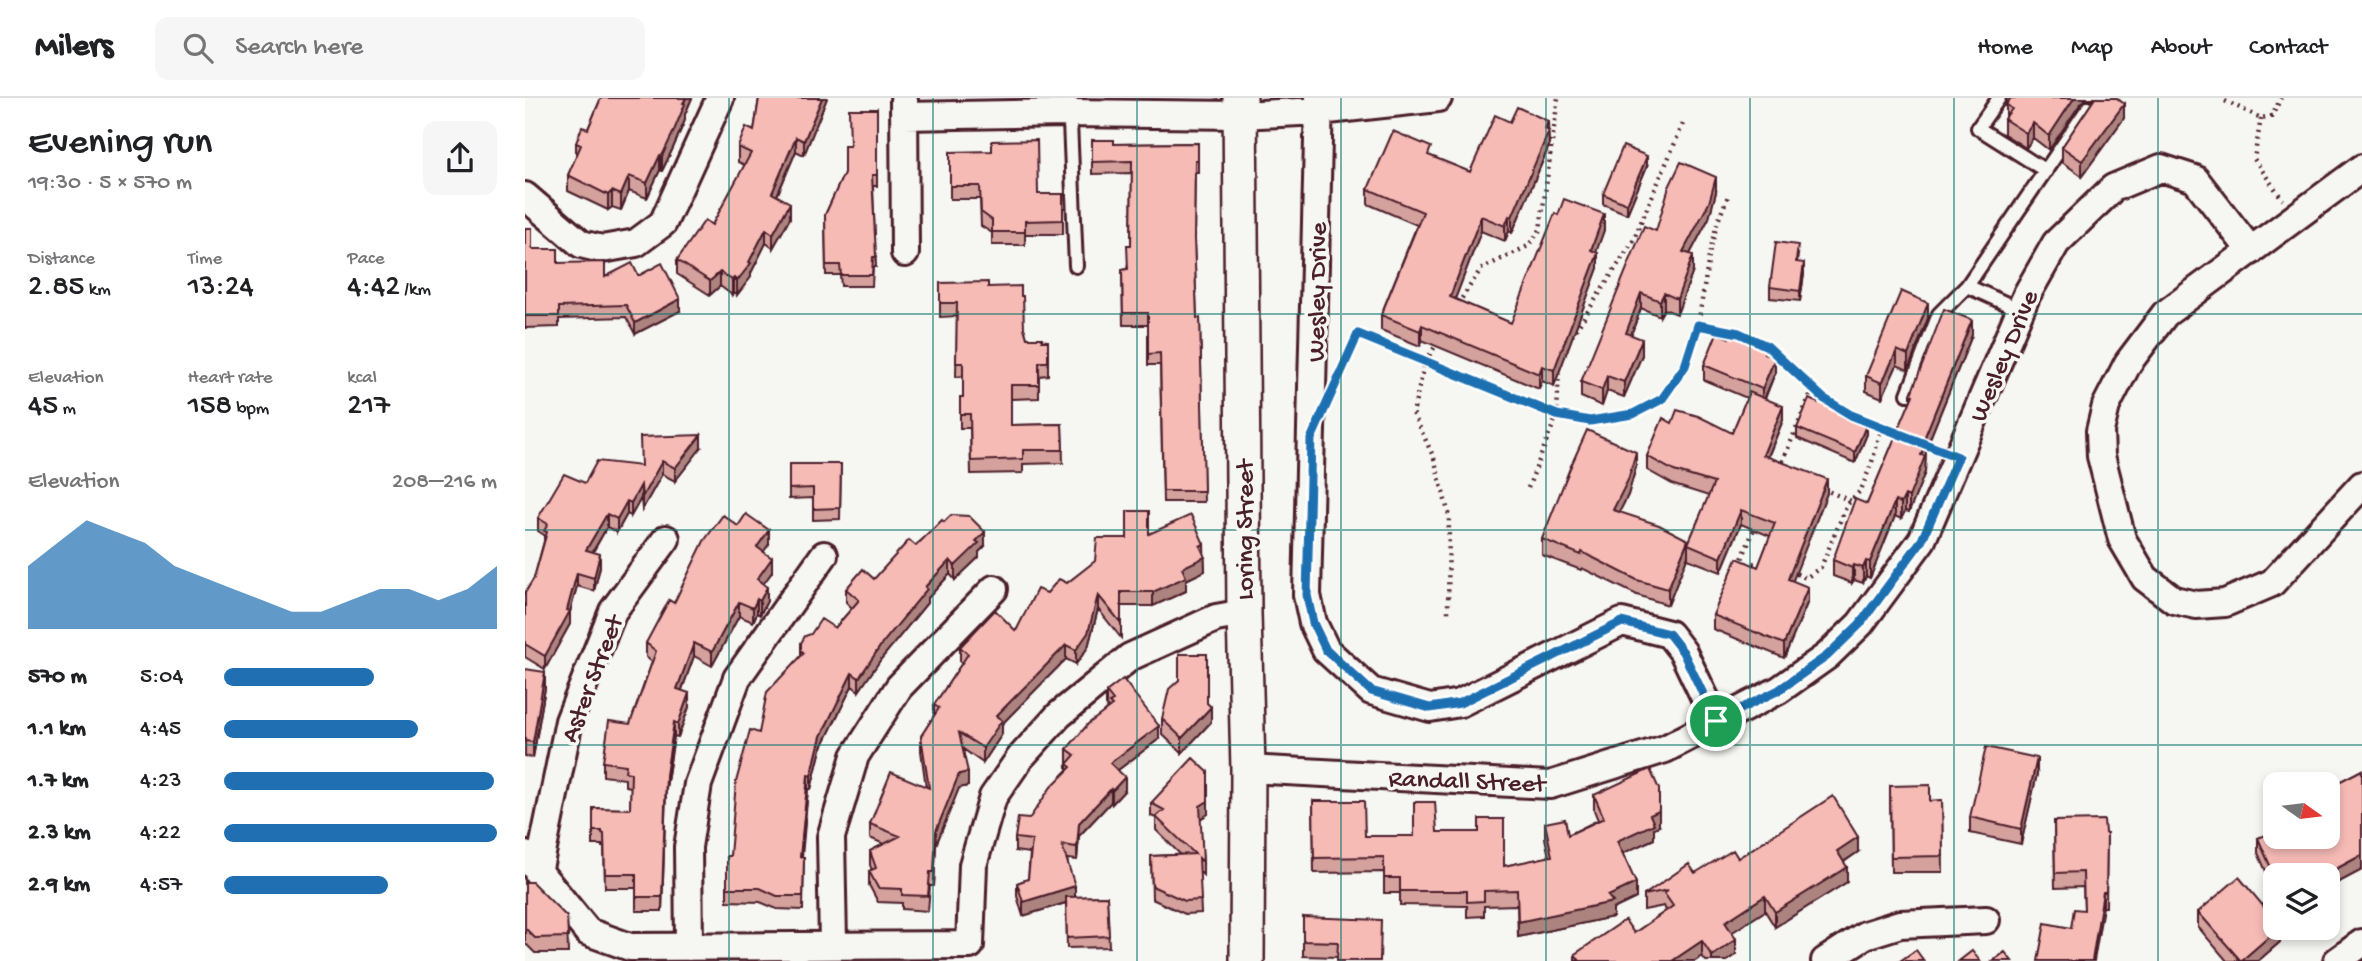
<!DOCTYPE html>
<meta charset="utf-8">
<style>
body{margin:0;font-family:"Gochi Hand",sans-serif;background:#f6f6f6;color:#202124;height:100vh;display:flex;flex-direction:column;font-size:26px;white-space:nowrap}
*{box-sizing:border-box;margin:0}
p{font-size:23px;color:#757577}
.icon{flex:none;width:38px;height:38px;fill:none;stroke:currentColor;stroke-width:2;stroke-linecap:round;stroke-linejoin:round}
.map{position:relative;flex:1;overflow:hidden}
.panel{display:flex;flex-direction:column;background:#fff;width:525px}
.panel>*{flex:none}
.needle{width:46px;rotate:104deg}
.controls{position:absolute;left:1738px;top:674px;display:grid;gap:14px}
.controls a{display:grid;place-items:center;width:77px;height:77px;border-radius:14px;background:#fff;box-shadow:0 4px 10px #0003;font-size:35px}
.pin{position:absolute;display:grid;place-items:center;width:60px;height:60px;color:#fff;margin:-30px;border:4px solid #fff;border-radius:50%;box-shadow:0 2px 7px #0007}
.round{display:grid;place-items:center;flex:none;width:74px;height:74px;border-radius:14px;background:#f6f6f6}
.headline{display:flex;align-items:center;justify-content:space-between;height:119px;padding:0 28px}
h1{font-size:38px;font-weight:600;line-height:52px}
.figures{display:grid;grid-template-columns:repeat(3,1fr);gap:10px;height:119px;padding:7px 28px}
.figures div{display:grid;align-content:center}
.figures b{font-size:30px;font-weight:600}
.figures small{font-size:19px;font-weight:400}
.figures p{font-size:19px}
.chart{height:196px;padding:14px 28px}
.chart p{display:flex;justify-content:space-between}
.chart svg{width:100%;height:126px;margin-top:7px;fill:#1f6fb2;opacity:.7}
ul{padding:0 28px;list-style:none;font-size:23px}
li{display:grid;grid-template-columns:112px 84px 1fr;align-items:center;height:52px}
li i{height:18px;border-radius:9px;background:#1f6fb2}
header{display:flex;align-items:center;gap:42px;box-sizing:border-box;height:98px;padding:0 35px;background:#fff;border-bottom:2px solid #e0e0e0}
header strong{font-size:33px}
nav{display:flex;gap:38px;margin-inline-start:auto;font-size:24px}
.search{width:490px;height:63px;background:#f6f6f6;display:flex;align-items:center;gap:18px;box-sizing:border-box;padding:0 24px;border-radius:14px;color:#757577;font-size:26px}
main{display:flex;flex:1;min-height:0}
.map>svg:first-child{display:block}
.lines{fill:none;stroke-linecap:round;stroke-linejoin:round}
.service-casing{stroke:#4a1f2b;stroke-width:18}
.minor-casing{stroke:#4a1f2b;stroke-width:32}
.tertiary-casing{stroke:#4a1f2b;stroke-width:38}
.path{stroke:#4a1f2b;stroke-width:4.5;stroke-dasharray:2 5;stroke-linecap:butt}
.service{stroke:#f6f6f2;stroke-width:12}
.minor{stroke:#f6f6f2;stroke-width:26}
.tertiary{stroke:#f6f6f2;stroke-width:33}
.wall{fill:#d4a19d;stroke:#4a1f2b;stroke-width:2}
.shaded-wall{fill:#ad837f;stroke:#4a1f2b;stroke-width:2}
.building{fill:#f7bbb6;stroke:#4a1f2b;stroke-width:2}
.route-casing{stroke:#fff;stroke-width:14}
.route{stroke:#1f6fb2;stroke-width:9}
.grid{fill:none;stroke:#0f766e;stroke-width:2;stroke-opacity:0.55}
.labels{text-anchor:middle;stroke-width:7;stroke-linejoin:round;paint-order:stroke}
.street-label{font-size:26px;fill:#4a1f2b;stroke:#f6f6f2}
</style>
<header>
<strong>Milers</strong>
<div class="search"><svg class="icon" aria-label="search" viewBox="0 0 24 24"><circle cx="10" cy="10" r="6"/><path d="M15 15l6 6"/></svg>Search here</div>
<nav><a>Home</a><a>Map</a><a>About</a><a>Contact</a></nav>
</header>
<main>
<section class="panel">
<div class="headline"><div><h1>Evening run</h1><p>19:30 · 5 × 570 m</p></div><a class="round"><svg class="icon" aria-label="share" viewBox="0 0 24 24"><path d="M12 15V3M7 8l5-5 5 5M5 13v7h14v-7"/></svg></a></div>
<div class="figures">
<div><p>Distance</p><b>2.85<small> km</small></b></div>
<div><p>Time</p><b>13:24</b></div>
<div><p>Pace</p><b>4:42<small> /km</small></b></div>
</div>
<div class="figures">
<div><p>Elevation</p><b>45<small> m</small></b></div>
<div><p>Heart rate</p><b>158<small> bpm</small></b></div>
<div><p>kcal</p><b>217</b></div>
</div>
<div class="chart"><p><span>Elevation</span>208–216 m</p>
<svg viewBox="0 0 160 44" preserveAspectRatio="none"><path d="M0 44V22L10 14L20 6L30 10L40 14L50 22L60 26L70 30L80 34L90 38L100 38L110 34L120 30L130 30L140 34L150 30L160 22V44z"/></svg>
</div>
<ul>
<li><b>570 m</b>5:04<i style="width:55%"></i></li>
<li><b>1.1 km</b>4:45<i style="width:71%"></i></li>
<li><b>1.7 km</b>4:23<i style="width:99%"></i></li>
<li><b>2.3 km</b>4:22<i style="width:100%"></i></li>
<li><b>2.9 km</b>4:57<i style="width:60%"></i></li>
</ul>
</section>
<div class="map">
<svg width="1837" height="863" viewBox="0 0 1837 863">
<rect width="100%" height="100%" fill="#f6f6f2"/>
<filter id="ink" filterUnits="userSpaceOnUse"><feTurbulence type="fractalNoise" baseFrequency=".0143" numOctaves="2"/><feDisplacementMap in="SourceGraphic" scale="14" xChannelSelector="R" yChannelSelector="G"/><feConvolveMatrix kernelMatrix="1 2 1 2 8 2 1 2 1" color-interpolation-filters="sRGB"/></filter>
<g filter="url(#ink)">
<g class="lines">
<g class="service-casing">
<path id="service" d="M544,0L551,168
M1474,0L1453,30L1521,73
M1495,212L1442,188L1563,10
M1383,296L1414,216L1442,188"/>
</g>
<g class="minor-casing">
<path id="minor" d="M794,0L782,497L788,525L801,552L846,593L905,610L935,605L1097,524L1144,536L1158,554L1191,623
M379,2L380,155
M379,18L544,15L715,17L794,13L913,0
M1837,70L1640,216L1603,265L1581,308L1575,333L1576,358L1597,441L1620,480L1649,502L1671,507L1700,505L1747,485L1837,387
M0,98L56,146L77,151L111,145L138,125L195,0
M723,671L1025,687L1140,651L1254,592L1302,558L1335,526L1397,442L1502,196L1531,145L1588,90L1636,70L1670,81L1726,153
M0,757L63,834L105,849L445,847L448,767L468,699L495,660L534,617L605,559L691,520L719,515
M13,775L44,623L88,513L141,441
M308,846L306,739L330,658L374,589L469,491
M164,849L163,749L173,686L212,580L299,457
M1300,863L1340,837L1375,826L1461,822
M1812,863L1837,845"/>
</g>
<g class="tertiary-casing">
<path id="tertiary" d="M715,0L719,515L723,671L722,863"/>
</g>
<path class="path" d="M1700,3L1736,20L1747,18L1756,0
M1736,20L1729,61L1758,102
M933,206L956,171L1003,148L1015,132L1033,0
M1173,227C1196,232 1221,234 1242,248C1267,264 1286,292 1313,309
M1047,238L1108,143L1158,26
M913,244L900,264L888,315L909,360L924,417L923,517
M812,282L833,236L1032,317L1065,323L1108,316L1137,301L1160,268L1173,227L1185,152L1193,123L1203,98
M1333,320L1377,337
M1255,370L1288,290
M1003,390L1032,317L1034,268
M1298,391L1326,403
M1231,426L1215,466L1237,465
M1265,473L1281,480L1296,469L1322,407L1336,392L1347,364L1357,329"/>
<use href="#service" class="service"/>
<use href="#minor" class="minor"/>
<use href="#tertiary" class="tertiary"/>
</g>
<path class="wall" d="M76,0H167L160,16V22L148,50L137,73L135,72L122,100L104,93L96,112L87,109L83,112L43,93V77L51,60V45L63,31Z
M234,0H302L279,57L271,53L252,98L265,120L248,150L241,145L226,175V179L212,197L209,195L207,197L195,188L185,197L152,176V162L187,127L220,67L213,64V49L229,33Z
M1486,0H1592L1599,20L1557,78L1537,64V49L1568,3L1567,2H1560L1556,5L1524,52L1508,40L1501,50L1479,36V21L1481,18V6Z
M352,11V88H348L351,169H348L347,188H316L315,177H301L300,117L319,76L325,48Z
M985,24L1023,32L1024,48L987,135L984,133L980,143L956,133L930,201L986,225L1079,132L1071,154L1073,170L1029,288L1017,283L1014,291L897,242L895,248L856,232V217L892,127L843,106V91L906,58L945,74Z
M567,42L589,46L673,45V74H670L669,143L672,220H675L679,404H638L635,267H623V227H598L597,172L602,171L606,147L607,75L567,76Z
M425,54L513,96H538V136H500V147H467V135L456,128L455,101H425Z
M1122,68L1102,116L1078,106V96Z
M1191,94L1184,120L1165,156L1168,173L1152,216L1139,211L1135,218L1116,210L1106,237L1117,257L1099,299L1082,293L1077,308L1056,299V284L1131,133Z
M0,130L7,151L33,165L80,179L113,177L155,213L110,236L101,219L34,221V229L0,230Z
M1273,157L1272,165L1279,176L1275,203L1245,200V189Z
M415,185L463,189L499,230L502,240L523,243V277L514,278V300L486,301V327L537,326L538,365L498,366V375L446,376L445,330H435V299H438V278L431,279L432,218L415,219Z
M1403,220L1383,272L1372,267L1357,300L1341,293V278Z
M1447,237L1401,350L1400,374L1384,414L1380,413L1376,421L1370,418L1345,480L1341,478L1338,485L1329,482L1327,485L1308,478V462L1342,406L1386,303V296Z
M1242,256L1250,275L1240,301L1258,322L1243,359L1302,395L1267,483L1283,503L1259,560L1188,531V517L1233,469L1245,438L1216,426L1196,474L1163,461V446L1184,398L1149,387L1122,372V358L1147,325L1207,335L1222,300L1179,282V267Z
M1337,323L1342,336L1330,365L1272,340V330Z
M176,350L150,383L137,376L117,412L116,400L106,418L102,416L92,434L82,429L68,454L75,469L69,493L52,488L45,514V526L20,571L0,559V495L9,480L19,443V437L13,433V420L60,385Z
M264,366H316L315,421L288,422V400L264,401Z
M1111,369L1103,397L1094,414L1163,457L1143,507L1112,497L1057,470L1056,472L1017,457V441Z
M419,424L460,448L454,454V459L430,482L425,476L402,501V505L356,561L334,593L327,588L296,651L286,691H283L277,759H279L278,812L252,811L235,804L202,803V758H205L234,635L276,558V545L310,530L327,510L321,504V491L349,481Z
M213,428L244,446L238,454L247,474L238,486L242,503L235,517L232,515L228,524L214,518L187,568L169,558L157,592L164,609L153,639L149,638L141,690L137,813H111V790H80L79,749H77V747H68V710L105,711L106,689L100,688V681L78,678V664L105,626L127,564L121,559V545L149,505Z
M624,436L679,456L680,473L661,482V493L628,508H596V540L573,511L563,549L551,566L541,561L477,626V636L458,665L438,651L443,688L434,690L411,747L409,788H405L403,813L377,811V805L353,804L344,787V773L347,772L345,767V753L359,746L345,740V726L401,689L396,653V638L409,618V607L437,565L435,563V549L491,533L522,495L542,485L602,440Z
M0,571L20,590L8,660L0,658Z
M581,594L634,641L593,672L600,692L587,706L586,704L554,738L552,762L542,761L550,799L582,798L584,849L542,850L541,805L498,818L492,798V785L503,781L505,755L490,753V740L542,673V651L583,610L581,607Z
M682,605L686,624L657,655L637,636V621Z
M1837,672V772L1812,785V798L1802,802V777H1750V794L1733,755V740L1744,736V727L1750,725V738H1802V690Z
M683,674V716L675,721L678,764V777L674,773L676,815L660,816L627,801L626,758L656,757L631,732V720L626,718V705Z
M1512,676L1496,746L1445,735V719Z
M1365,688L1405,703L1417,702L1418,774H1366Z
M1069,697L1134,728L1129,730V741L1097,755L1111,800L1088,811V819L993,839L992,807L959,808V818L942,819V808L875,807V795H859V774L789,775L788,703L840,738H889L912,734L979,768L1024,759L1020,740V725L1043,737L1073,722L1069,712Z
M1529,723L1582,735L1581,809H1578L1546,830L1559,812L1558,789L1530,790Z
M1333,754L1319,764L1322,784L1250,829L1240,813L1207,834L1211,856L1202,863H1181L1177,858L1170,863H1050V856L1109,835L1141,813L1139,808L1119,812V797L1170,775L1213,760Z
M0,784L42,819L43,855H10L0,845Z
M1673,814L1755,830V844L1733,863H1702L1673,829Z
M778,819L855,863L812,859L778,858Z"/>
<path class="shaded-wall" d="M161,0H167L160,16V22L148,50L137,73V58Z
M297,0H302L279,57V43Z
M1549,0H1560V2L1556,5L1524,52V38Z
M1599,6V20L1557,78V63Z
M1023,23L1024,48L987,135V119Z
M1508,25V40L1501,50V35Z
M271,39V53L247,109V95Z
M135,57V72L122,100V85Z
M1122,58V68L1102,116V106Z
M104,78V93L96,112V97Z
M1191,79V94L1184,120L1158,169V154Z
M87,93V109L83,112V97Z
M265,105V120L248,150V136Z
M1079,116V132L1066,168V152Z
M956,118V133L925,214V199Z
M984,118V133L980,143V128Z
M241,131V145L226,175V179L212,197V183L224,164Z
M1073,155V170L1029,288V272Z
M1168,157V173L1152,216V201Z
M1279,165V176L1275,203V193Z
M195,174V188L185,197V183Z
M209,180V195L207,197V182Z
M1116,195V210L1101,250V235Z
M1139,195V211L1135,218V203Z
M155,201V213L110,236V225Z
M1403,205V220L1383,272V257Z
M1447,222V237L1401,350L1400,374L1384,414V399L1398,343Z
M897,227V242L895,248V233Z
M1117,241V257L1099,299V284Z
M1372,252V267L1357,300V285Z
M1250,260V275L1237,306V291Z
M1017,268V283L1014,291V276Z
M1082,278V293L1077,308V292Z
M1258,308V322L1238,371V357Z
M1342,325V336L1330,365V354Z
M176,337V350L150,383V370Z
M1111,354V369L1103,397L1088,427V412Z
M137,363V376L117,412V399Z
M1302,381V395L1263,495V481Z
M116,387V400L106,418V405Z
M1380,397V413L1376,421V405Z
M102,403V416L92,434V421Z
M1370,403V418L1345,480V464Z
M1216,412V426L1196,474V460Z
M82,416V429L61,465V452Z
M244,432V446L232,463V449Z
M460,434V448L454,454V459L430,482V468L451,443Z
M1163,442V457L1143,507V491Z
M679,446L680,473L661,482V493L628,508V494L657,470L675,448Z
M75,456V469L69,493V480Z
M247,460V474L232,495V481Z
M425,462V476L402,501V505L356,561L334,593V580L356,547L400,489Z
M1341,463V478L1338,485V470Z
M1329,467V482L1327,485V470Z
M52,475V488L45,514V526L20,571V558L42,512Z
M242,489V503L235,517V503Z
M1283,489V503L1259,560V546Z
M573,497V511L563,549L551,566V552Z
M232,501V515L228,524V510Z
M214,504V518L187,568V554Z
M169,545V558L152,605V591Z
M541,547V561L477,626V636L458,665V650L471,618Z
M20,574V590L8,660V644Z
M327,575V588L296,651L286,691V678L296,638Z
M164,595V609L153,639V626Z
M686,609V624L657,655V640Z
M149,624V638L141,690L137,813L141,677Z
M634,628V641L585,678V665Z
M1512,660V676L1496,746V731Z
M443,674V688L434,690L411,747L409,788L411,733L434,676Z
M283,677V691L275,772V759Z
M600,679V692L587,706V693Z
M586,691V704L554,738L552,762V749L554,725Z
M1134,691V728L1129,730V741L1092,758V743L1125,717Z
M683,703V716L675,721V708Z
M1333,739V754L1312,768V753Z
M1837,757V772L1812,785V798L1802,802V788L1807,773Z
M1322,769V784L1250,829V814Z
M1111,785V800L1088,811V819L993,839V824L1083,798Z
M550,788V802L498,818V804Z
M1578,794V809L1569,863H1567Z
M1240,798V813L1200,839V824Z
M1754,830H1755V844L1733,863H1716Z
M1211,841V856L1202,863H1187V858Z
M1177,843V858L1170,863H1147Z"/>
<path class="building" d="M76,0H161L158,5L160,6L148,35L137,58L135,57L122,85L104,78L96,97L87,93L83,97L43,77L56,47L51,45L57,29L63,31Z
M234,0H297L279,43L271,39L247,95L265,105L248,136L241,131L224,164L226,165L212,183L209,180L207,182L195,174L185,183L152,162L180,122L187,127L226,55L213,49L221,29L229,33Z
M1486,0H1549L1524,38L1508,25L1501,35L1479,21L1487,11L1481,6Z
M1570,0H1592L1599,6L1557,63L1537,49Z
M992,9L1023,23L1020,31L1024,33L987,119L984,118L980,128L956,118L925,199L986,225L1030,115L1033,117L1039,101L1079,116L1066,152L1073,155L1029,272L1017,268L1014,276L897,227L895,233L856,217L898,114L843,91L868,33L906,49L903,57L945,74L970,17L985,24Z
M324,11H352V77H347L351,159H348L347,177H316L315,167H301L300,117L319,75V48H325Z
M512,42L513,96H538V122L500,123V134H467V122L456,114L455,88H425V54L467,53V43Z
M567,42H589V46L673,45V62H670L669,140L672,220H675L679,393H638L635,255L623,256V215H598L597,172L603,171L602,147H606L607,63L567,64Z
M1098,48L1122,58L1102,106L1078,96Z
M1156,64L1191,79L1184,105L1158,154L1168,157L1152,201L1139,195L1135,203L1116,195L1101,235L1117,241L1099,284L1082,278L1077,292L1056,284L1119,128L1131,133L1144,89Z
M0,130H7V151H33V165L80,164V179L107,165L113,177H115L137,165L155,201L110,225L101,207L34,209V218H0Z
M1251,144L1273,147L1271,164L1279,165L1275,193L1245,189Z
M463,184V189L496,188V198H498L499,230L502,240H517V243H523V264H514V287H486V327L537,326L538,352H498V361L446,363L445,316H435V299H438V265H431L432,205H415V185Z
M1376,193L1403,205L1383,257L1372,252L1357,285L1341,278Z
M1419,211L1447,222L1398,343L1401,345L1396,357L1400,358L1384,399L1380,397L1376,405L1370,403L1345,464L1341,463L1338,470L1329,467L1327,470L1308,462L1330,401L1342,406L1388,297L1386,296Z
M1192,235L1204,240L1206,235L1224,240L1242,250L1239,255L1250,260L1237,291L1179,267Z
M1224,294L1258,308L1238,357L1302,381L1263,481L1283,489L1259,546L1188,517L1212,460L1233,469L1250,425L1216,412L1196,460L1163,446L1189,385L1149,373L1122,358L1138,320L1147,325L1152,312L1173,318L1207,335Z
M1295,300L1337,318L1336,322L1342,325L1330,354L1272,330L1284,301L1293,305Z
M1062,332L1111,354L1103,382L1088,412L1134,427L1163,442L1143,491L1112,482L1057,454L1056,457L1017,441L1045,370Z
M176,337L150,370L137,363L117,399L116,387L106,405L102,403L92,421L82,416L61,452L75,456L69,480L52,475L42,512L45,513L20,558L0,546V495L9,480L22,434L19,433L23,426L13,420L39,376L60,385L72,363L116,368L115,339Z
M264,366H316L315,410L288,411V390L264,391Z
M602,413H624V436L666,417L679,446L675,448L680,459L657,470L661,479L628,494H596V525L573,497L563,535L551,552L541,547L471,618L477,622L458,650L434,635L443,674L434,676L411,733L409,774H405L403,798L377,797V791L353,790L344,773L351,770L345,753L375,738L345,726L366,674L404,690L396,638L414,610L409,607L443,556L435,549L470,512L491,533L512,491L522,495L534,481L542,485L570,463L572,440H602Z
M221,416L244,432L232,449L247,460L232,481L242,489L235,503L232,501L228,510L214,504L187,554L169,545L152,591L164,595L153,626L149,624L141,677L137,799H111V776H80L79,736L77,735V733H68V710L105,711L106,675L100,674L101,667L78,664L84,623L105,626L131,553L121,545L144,502L149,505L179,443L198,417L213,428Z
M426,417L444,418L460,434L451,443L454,445L430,468L425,462L400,489L402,491L356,547L334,580L327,575L296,638L286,678L283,677L275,759H279L278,798H252L235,790H202V758H205L211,684L225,632L234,635L242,594L279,555L276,552V545L280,538L286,536L296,521L310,530L334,502L321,491L338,471L349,481L384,442L391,448L417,422L419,424Z
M654,556H682V605L686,609L657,640L637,621L644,591L654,582Z
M0,571L20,574L8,644L0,643Z
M598,581L634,628L585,665L600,679L587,693L586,691L554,725L552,749L537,747L550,788L498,804L492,785L503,781L507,742L490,740L493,720L504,721L526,689L546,669L542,666L550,657L542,651L563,626L587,608L584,605L588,603L581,594Z
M1461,649L1512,660L1496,731L1445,719Z
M668,660L683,674V703L675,708L678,764L674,760L676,802L660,803L627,788L626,758L670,756L631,719L639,712L626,705Z
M1125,671L1134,691V713L1125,717L1129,726L1092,743L1111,785L1083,798L1088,804L993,824L992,792L959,793V803L942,804V793H875V780H859V759L789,760L788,703H839L840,738H889V704H910L912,734H954V721H979V768L1027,758L1020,725L1040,721L1043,737L1079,720L1069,697Z
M1837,672V757L1807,773L1812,783L1802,787V777H1750V779L1733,740L1747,735L1744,727L1750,725V738H1802V690Z
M1405,687V703L1417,702L1418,758L1366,759L1365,688Z
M1308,698L1333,739L1312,753L1322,769L1250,814L1240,798L1200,824L1211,841L1187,858L1177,843L1147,863H1055L1050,856L1100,822L1109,835L1148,808L1139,795L1143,792L1119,797L1164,766L1170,775L1208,752L1213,760Z
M1579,722L1580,735H1582L1581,794H1578L1567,863H1513L1520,825L1546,830L1549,811L1559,812L1558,774L1530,775L1529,723Z
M1714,779L1750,822V830H1754L1716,863L1673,814Z
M0,784H7L42,819L43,839L10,840L0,830Z
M582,798L584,838L542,840L541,799Z
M778,819L856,822L855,863H812L813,844L778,843Z
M1391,852L1399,863H1375Z
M1447,853L1455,863H1434Z
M1480,854L1487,863H1468Z"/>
</g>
<g class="lines" filter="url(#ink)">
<g class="route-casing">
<path id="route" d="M1173,227L1214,235L1242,248L1298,300L1326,317L1433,359L1397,442L1335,526L1302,558L1254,592L1191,623L1158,554L1144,536L1097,524L935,605L905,610L846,593L801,552L788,525L782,497L786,341L833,236L1032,317L1065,323L1108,316L1137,301L1160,268Z"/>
</g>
<use href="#route" class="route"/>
</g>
<path class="grid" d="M204,0V863M408,0V863M612,0V863M816,0V863M1021,0V863M1225,0V863M1429,0V863M1633,0V863M0,216H1837M0,432H1837M0,647H1837"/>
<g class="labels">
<g class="street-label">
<text transform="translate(790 194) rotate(-89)" y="9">Wesley Drive</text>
<text transform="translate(1477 257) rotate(-67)" y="9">Wesley Drive</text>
<text transform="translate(718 432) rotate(-90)" y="9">Loring Street</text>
<text transform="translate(65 580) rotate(-69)" y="9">Aster Street</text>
<text transform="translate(942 681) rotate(2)" y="9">Randall Street</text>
</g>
</g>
</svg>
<div class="controls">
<a><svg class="needle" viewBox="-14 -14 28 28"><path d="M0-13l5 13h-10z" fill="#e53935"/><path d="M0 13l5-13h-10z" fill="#757577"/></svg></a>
<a><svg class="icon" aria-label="layers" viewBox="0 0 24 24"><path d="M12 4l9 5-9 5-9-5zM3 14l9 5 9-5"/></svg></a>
</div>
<div class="pin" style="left:1191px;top:623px;background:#1e9e55"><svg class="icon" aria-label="arrive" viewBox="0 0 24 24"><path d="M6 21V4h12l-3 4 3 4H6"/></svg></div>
</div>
</main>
